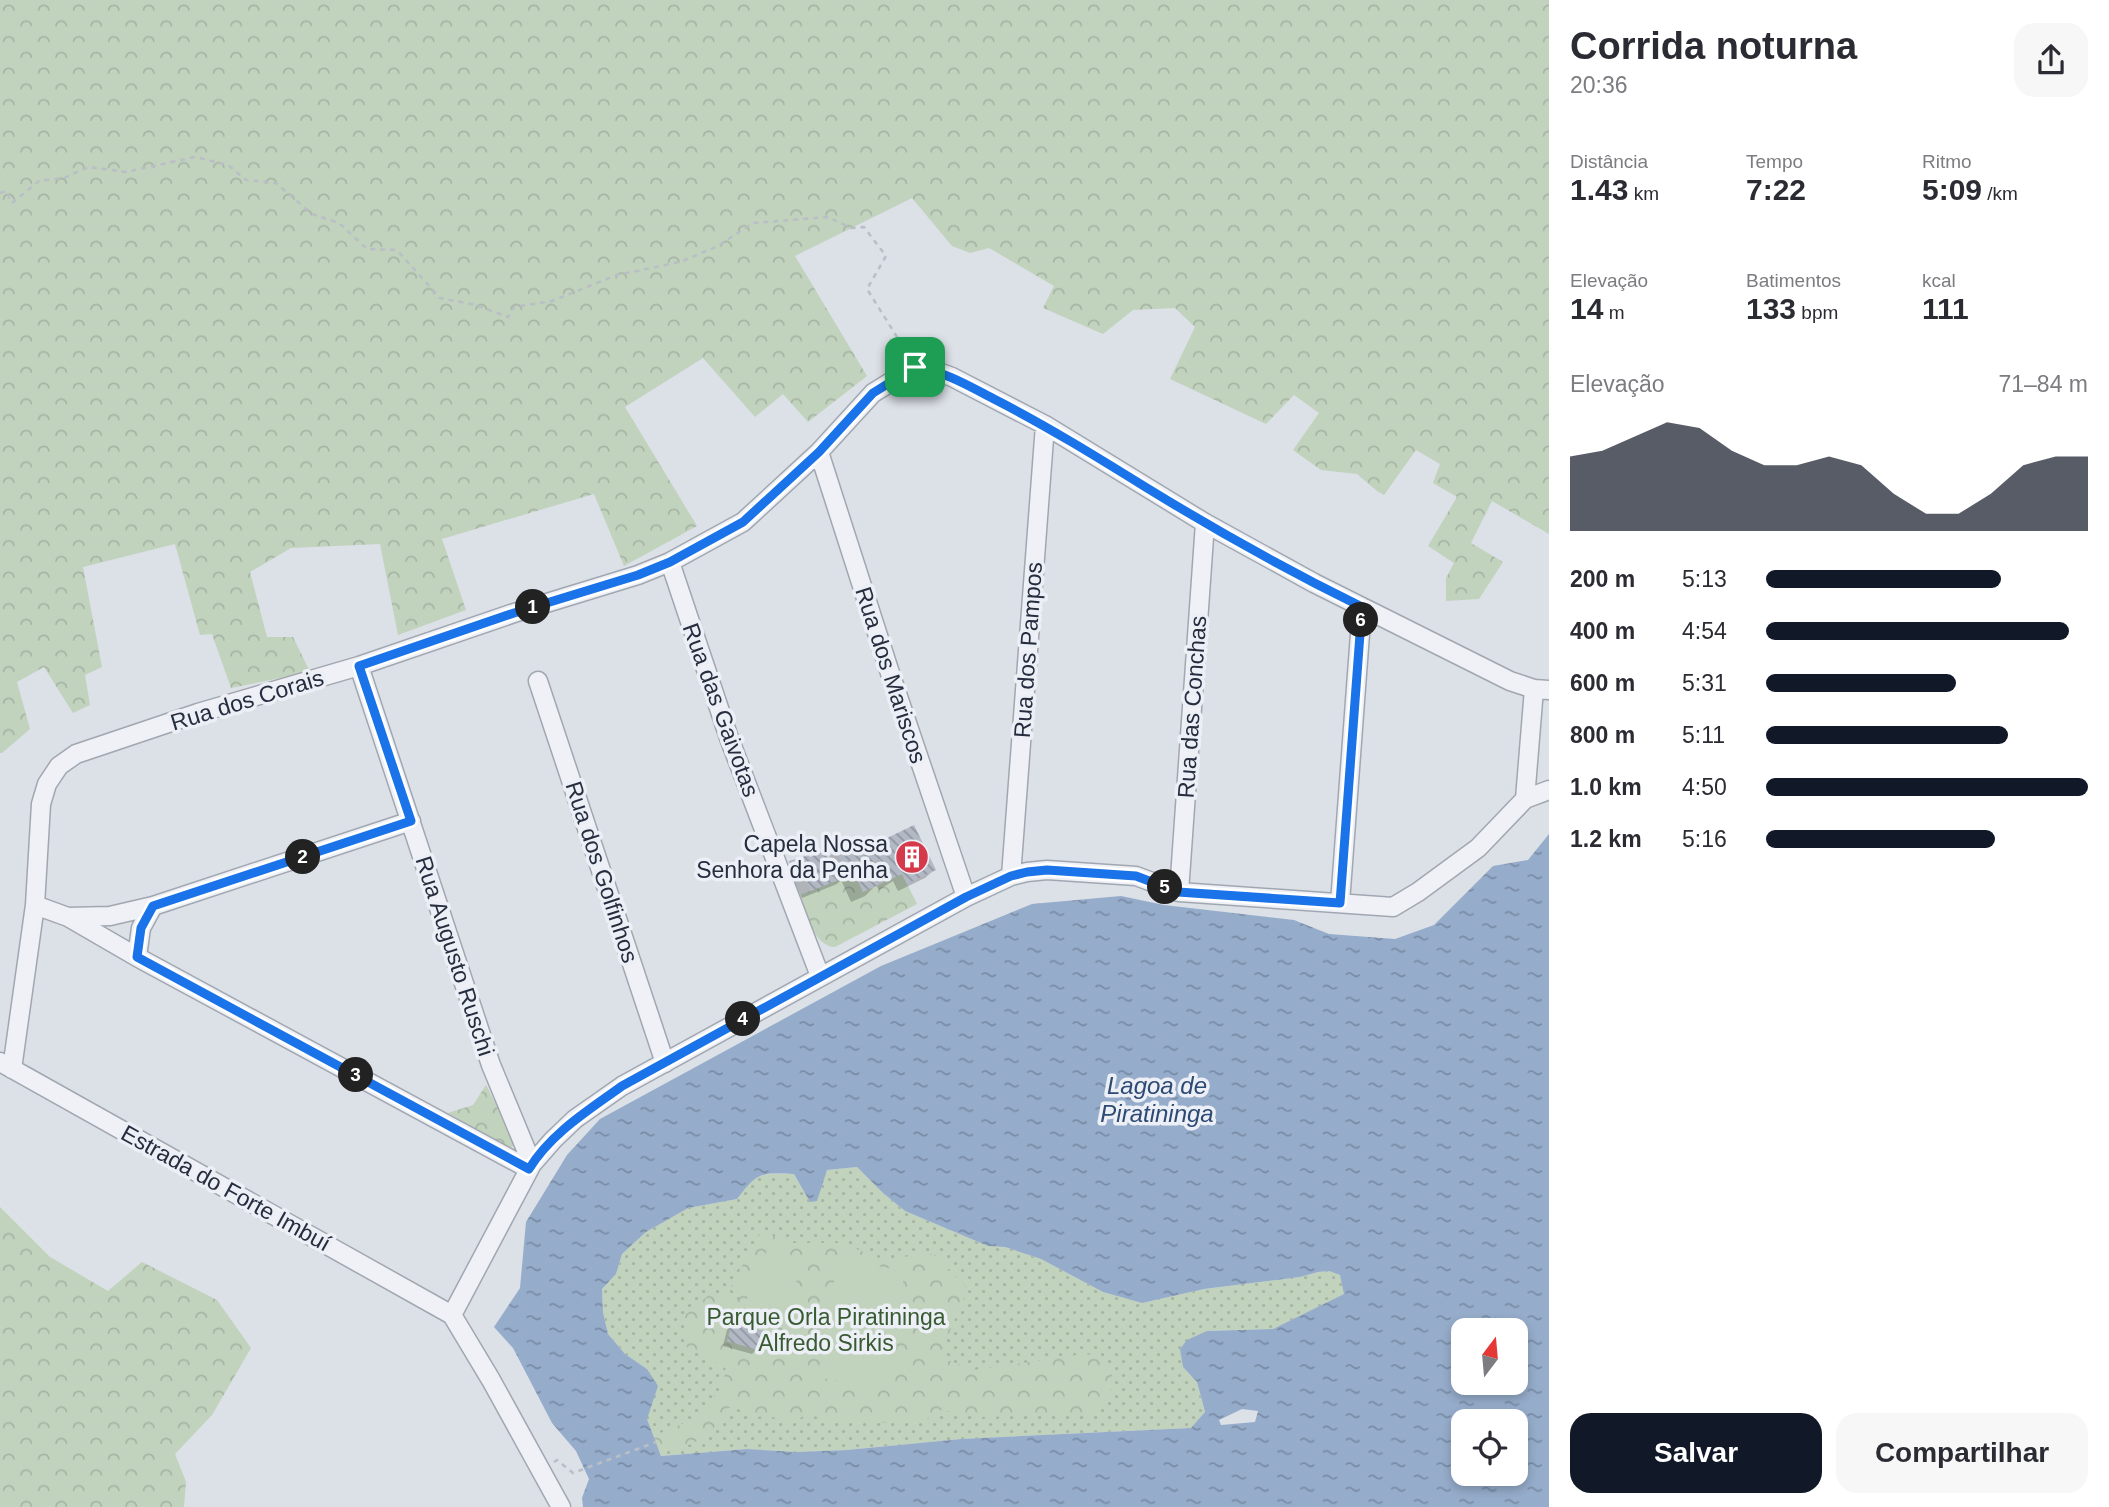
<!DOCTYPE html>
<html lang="pt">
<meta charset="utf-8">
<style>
body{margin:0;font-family:Arial,sans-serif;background:#f7f7f7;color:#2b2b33;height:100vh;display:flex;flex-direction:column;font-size:26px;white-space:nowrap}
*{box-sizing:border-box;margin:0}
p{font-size:23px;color:#7c7c81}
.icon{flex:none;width:38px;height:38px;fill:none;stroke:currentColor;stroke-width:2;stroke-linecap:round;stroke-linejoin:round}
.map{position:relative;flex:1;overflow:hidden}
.panel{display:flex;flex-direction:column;background:#fff;width:560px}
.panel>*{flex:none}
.needle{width:46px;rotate:16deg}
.controls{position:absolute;left:1451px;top:1318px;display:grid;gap:14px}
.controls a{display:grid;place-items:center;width:77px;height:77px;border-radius:14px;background:#fff;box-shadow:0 4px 10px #0003;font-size:35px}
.pin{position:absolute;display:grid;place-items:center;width:60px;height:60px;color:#fff;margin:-30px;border-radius:14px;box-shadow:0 4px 10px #0006}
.km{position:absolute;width:35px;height:35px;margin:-18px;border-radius:50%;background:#222;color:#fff;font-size:19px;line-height:35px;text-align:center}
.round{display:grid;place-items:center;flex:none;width:74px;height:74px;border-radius:21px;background:#f7f7f7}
.overview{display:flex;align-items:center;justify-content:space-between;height:119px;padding:0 21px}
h1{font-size:38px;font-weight:600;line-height:52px}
.stats{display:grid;grid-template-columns:repeat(3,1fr);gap:10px;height:119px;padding:7px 21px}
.stats div{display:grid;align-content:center}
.stats b{font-size:30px;font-weight:600}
.stats small{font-size:19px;font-weight:400}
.stats p{font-size:19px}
.chart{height:196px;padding:14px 21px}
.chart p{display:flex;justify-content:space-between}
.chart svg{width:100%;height:126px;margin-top:7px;fill:#111827;opacity:.7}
.button{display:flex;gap:14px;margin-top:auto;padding:14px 21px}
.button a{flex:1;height:80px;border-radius:21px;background:#111827;color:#fff;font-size:28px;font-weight:600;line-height:80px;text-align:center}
.button a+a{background:#f7f7f7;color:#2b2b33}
ul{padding:0 21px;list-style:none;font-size:23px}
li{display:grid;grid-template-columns:112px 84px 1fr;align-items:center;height:52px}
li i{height:18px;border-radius:9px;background:#111827}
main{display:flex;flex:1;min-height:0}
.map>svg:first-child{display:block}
.grass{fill:url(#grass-dots)}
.forest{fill:url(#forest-crowns)}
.garden{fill:#c1d2bd}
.water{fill:url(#water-ripples);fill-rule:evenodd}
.shadow{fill:#0003}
.building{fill:url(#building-back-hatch)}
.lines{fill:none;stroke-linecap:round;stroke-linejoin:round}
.minor-casing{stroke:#a1a7b1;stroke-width:21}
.path{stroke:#babec6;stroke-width:2.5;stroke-dasharray:5 5;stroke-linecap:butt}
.minor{stroke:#eff1f6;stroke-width:18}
.route-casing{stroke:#fff;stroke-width:14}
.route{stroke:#1a73e8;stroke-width:9}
.labels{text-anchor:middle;stroke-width:7;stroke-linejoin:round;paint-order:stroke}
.street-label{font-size:23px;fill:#252d3f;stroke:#eceff5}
.poi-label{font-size:23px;fill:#252d3f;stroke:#eceff5;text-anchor:end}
.park-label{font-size:23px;fill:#385b32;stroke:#eceff5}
.water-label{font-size:24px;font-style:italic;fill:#2d4a74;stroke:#eceff5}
</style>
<main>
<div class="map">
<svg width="1549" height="1507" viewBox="0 0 1549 1507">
<defs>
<pattern id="grass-dots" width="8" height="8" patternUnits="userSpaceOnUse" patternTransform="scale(1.75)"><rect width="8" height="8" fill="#c1d2bd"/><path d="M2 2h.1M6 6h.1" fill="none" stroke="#a6b5a4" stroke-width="1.8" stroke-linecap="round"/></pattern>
<pattern id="forest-crowns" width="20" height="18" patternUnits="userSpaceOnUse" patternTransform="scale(1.75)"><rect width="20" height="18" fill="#c1d2bd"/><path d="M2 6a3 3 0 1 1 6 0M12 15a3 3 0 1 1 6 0" fill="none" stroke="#a6b5a4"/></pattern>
<pattern id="water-ripples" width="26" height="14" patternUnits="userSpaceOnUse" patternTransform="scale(1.75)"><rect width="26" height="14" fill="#95acca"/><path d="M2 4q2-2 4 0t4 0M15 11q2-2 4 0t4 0" fill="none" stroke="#798ca5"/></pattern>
<pattern id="building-back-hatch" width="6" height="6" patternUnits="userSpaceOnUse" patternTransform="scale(1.75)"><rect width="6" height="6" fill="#b3b9c4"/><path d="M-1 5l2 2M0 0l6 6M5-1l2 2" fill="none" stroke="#9197a1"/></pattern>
</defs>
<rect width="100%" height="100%" fill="#dce0e7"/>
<path class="grass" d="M857,1167L883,1193L905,1211L988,1246L1005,1247L1041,1259L1103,1292L1142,1303L1204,1289L1300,1277L1318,1272L1329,1271L1340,1275L1345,1294L1273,1329L1207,1331L1183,1367L1197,1382L1205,1413L1191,1428L961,1439L847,1450L796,1452L746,1449L661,1456L647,1419V1369L625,1354L608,1334L603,1312L602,1289L616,1274L622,1254L646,1232L687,1208L737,1199C758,1171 759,1174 794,1174L810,1202L827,1170Z"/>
<path class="forest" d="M0,0H1549V534L1492,501L1471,543L1503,562L1479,599L1446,601V578L1454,563L1428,546L1457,497L1433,483L1440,464L1416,450L1384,495L1377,491L1357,474L1321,470L1293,450L1319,413L1294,395L1266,424L1170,379L1195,327L1175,308L1133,310L1103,334L1043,308L1054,286L989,248L970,253L952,246L912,198L795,256L867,376L808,422L783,394L755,417L703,358L625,407L697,526L624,566L594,494L442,539L466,610L398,635L380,544L291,548L250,572L267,637H293L310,672L231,688L212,634L200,635L175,544L83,567L102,667L85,675L90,705L73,713L44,667L17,682L30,729L2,753H0Z
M855,873L863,892L902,874L917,904L835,947C813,946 807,913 800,895Z
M486,1085L515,1140L513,1146L509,1148L448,1113L473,1105Z
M0,1207L50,1257L108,1291L142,1262L217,1300L251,1348L212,1415L175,1454L186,1482L184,1507H0Z
M762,1230L788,1243H844L874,1257L893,1260L924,1252L945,1259L948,1269L968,1288L939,1357L974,1370L1084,1354L1103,1356L1112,1375L1110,1398L1091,1414L978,1417L941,1410C937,1413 932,1417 927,1419C902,1425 831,1423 807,1414L791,1423L766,1415L751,1419C746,1412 737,1407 728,1408L708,1436L682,1448L659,1450L653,1436L694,1419L722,1387L726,1369L705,1354L688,1350L684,1337V1316L709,1295H723L732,1303L741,1299L730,1288Z"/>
<path class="garden" d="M768,1248L804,1262L777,1332L739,1318Z
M838,1259L905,1271L886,1390L818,1377Z"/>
<path class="water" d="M1549,834V1507H583L582,1498L589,1479L576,1451L552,1423L513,1348L494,1327L520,1288L526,1222L567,1155L600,1119L881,966L1032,904L1121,896L1164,905L1294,920L1329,934L1395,939L1434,925L1493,866L1528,860ZM857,1167L883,1193L905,1211L988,1246L1005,1247L1041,1259L1103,1292L1142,1303L1204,1289L1300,1277L1318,1272L1329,1271L1340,1275L1344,1294L1273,1329L1207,1331L1187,1340L1180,1349L1183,1367L1197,1382L1205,1412L1191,1428L961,1439L847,1450L796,1452L747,1449L661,1456L647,1419L658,1386L647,1369L625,1354L608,1334L603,1312L602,1289L616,1274L622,1254L646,1232L688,1208L737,1199C758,1172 759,1173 794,1174L810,1202L817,1201L827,1170ZM1516,1330V1382H1463V1330ZM1242,1409L1258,1411L1255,1422L1221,1425L1219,1420ZM1516,1421V1474H1463V1421Z"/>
<path class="shadow" d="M886,840L934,870L925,878L898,891L893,881L879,890L876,885L865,896L851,902L841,880L837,884L802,898L787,870L796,861L827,859L836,849L860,857L877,849Z
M732,1324L757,1349L752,1354L723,1346L727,1330Z"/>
<path class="building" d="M914,825L936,870L907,884L902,874L891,879L880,859L869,864L879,885L863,892L851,865L854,864L852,861L843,865L835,847L854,841L861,855L887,843L885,839Z
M825,851L833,869L843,865L848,876L811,891L803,873L801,874L796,862L790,864L789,861L809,855L810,857Z
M732,1322L764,1331L758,1350L727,1341Z"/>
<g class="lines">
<g class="minor-casing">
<path id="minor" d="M819,452L890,673L966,897
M670,562L729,738L820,976
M359,666L491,1065L532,1164
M538,681L665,1063
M1525,799L1534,689
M1011,876L1045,425
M1179,892L1205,523
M1340,903L1362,607
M35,905L68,917L110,916L153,906L411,821
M68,917L137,957L529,1169
M137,957L141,928L153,906
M0,1062L452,1315L491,1380L561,1507
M12,1069L35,905L41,804L47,784L59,766L76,754L198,713L359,666L514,613L638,575L670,562L743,522L819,452L873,393L915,367L933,370L952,377L1045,425L1205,523L1314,583L1510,681L1534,689L1549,690
M452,1315L532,1164L553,1140L575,1119L622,1086L966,897L1011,876L1027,872L1047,870L1136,876L1179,892L1393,907L1418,892L1478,848L1525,799L1549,790"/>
</g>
<path class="path" d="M0,193L6,191L12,203L39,181L64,178L88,167L126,172L195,157L228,165L246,180L276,183L312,214L339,223L367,249L397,250L440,298L476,305L508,317L514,307L552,301L617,275L680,262L718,246L753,223L828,217L851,228L864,227L886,256L867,289L907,353
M554,1462L557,1460L573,1473L656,1442"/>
<use href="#minor" class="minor"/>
</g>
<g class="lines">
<g class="route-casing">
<path id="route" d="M915,367C944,371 969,386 994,399C1047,426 1097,457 1147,488C1217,531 1289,571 1362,607L1340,903L1178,892L1136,876L1047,870L1027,872L1011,876L966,897L622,1086C589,1110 551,1133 529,1169L137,957L141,928L153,906L411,821L359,666L514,613L638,575L670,562L743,522L819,452L873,393Z"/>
</g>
<use href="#route" class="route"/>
</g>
<defs>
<g id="building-disc" transform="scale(1.75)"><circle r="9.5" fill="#d5394a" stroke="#eceff5"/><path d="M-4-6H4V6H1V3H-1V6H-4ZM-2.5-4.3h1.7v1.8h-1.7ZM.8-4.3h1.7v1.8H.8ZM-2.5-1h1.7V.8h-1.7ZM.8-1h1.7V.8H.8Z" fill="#fff"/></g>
</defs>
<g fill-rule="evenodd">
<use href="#building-disc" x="912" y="857"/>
</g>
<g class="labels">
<g class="street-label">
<text transform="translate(1028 650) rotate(-86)" y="8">Rua dos Pampos</text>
<text transform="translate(891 675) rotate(72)" y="8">Rua dos Mariscos</text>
<text transform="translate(247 700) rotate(-17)" y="8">Rua dos Corais</text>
<text transform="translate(1192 707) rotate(-86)" y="8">Rua das Conchas</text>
<text transform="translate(721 710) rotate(70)" y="8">Rua das Gaivotas</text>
<text transform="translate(602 872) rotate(72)" y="8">Rua dos Golfinhos</text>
<text transform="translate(455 956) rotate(72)" y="8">Rua Augusto Ruschi</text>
<text transform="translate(226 1188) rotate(29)" y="8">Estrada do Forte Imbuí</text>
</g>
<g class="poi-label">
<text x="888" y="852">Capela Nossa<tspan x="888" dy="26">Senhora da Penha</tspan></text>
</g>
<g class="park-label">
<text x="826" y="1325">Parque Orla Piratininga<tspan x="826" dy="26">Alfredo Sirkis</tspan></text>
</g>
<g class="water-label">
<text x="1157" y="1094">Lagoa de<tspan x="1157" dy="28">Piratininga</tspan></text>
</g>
</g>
</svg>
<div class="controls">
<a><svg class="needle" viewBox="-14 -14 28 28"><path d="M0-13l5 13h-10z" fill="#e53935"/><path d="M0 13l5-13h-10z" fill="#7c7c81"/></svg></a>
<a><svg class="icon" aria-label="locate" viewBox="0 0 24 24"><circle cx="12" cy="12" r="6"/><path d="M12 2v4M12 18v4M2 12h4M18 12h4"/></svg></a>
</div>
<div class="pin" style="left:915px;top:367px;background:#1e9e55"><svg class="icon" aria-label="arrive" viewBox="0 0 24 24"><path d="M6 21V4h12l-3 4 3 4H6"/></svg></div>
<b class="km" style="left:533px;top:607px">1</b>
<b class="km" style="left:303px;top:857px">2</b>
<b class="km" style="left:356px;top:1075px">3</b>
<b class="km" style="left:743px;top:1019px">4</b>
<b class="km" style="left:1165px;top:887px">5</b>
<b class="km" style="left:1361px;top:620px">6</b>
</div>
<section class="panel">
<div class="overview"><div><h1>Corrida noturna</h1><p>20:36</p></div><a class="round"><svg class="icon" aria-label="share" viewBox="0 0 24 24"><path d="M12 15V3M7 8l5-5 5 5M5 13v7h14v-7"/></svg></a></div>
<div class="stats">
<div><p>Distância</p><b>1.43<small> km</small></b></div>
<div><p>Tempo</p><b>7:22</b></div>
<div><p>Ritmo</p><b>5:09<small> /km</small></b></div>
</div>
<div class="stats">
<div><p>Elevação</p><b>14<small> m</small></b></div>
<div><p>Batimentos</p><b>133<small> bpm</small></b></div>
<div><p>kcal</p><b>111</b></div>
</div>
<div class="chart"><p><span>Elevação</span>71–84 m</p>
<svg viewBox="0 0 160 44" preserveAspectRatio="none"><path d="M0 44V18L10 16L20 11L30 6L40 8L50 16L60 21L70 21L80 18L90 21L100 31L110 38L120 38L130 31L140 21L150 18L160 18V44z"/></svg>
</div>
<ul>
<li><b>200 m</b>5:13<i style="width:73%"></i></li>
<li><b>400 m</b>4:54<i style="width:94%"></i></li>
<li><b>600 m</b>5:31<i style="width:59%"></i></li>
<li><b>800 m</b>5:11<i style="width:75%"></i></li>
<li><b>1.0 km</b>4:50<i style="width:100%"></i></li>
<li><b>1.2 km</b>5:16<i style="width:71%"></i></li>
</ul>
<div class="button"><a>Salvar</a><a>Compartilhar</a></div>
</section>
</main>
